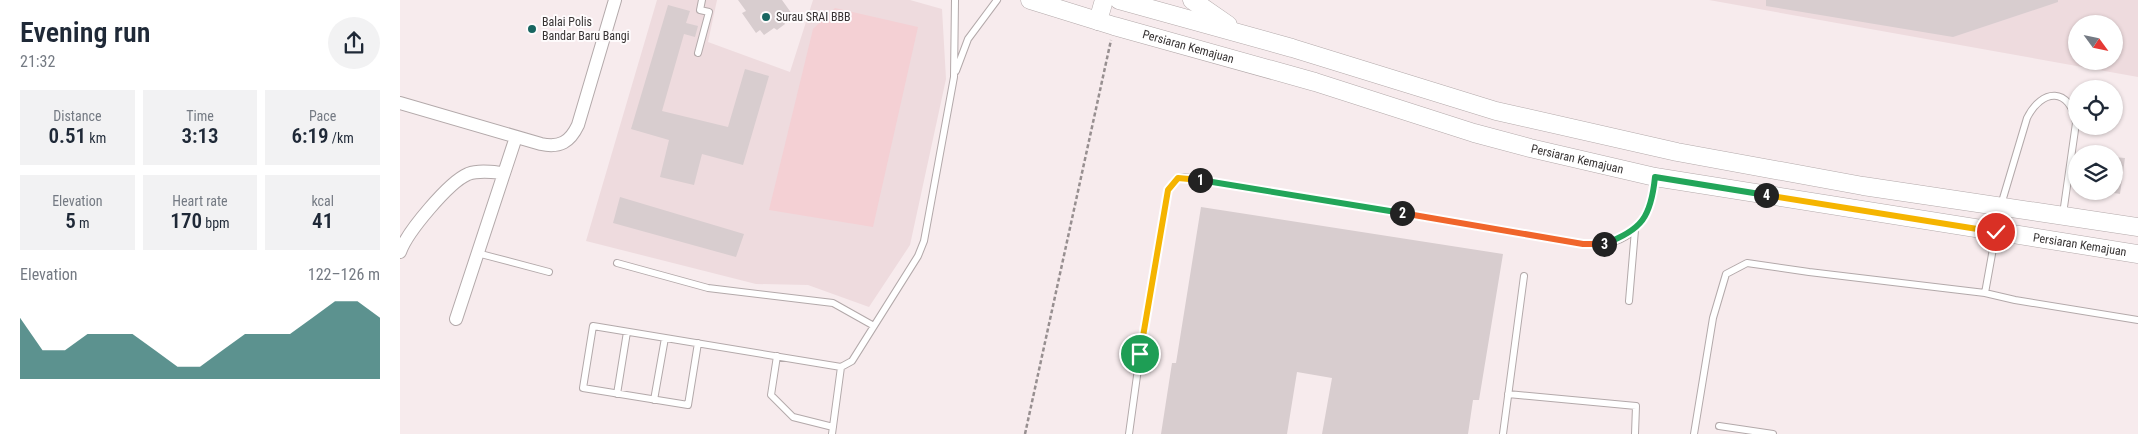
<!DOCTYPE html>
<meta charset="utf-8">
<style>
body{margin:0;font-family:"Roboto Condensed",sans-serif;background:#f2f2f3;color:#1f2937;height:100vh;display:flex;flex-direction:column;font-size:19px;white-space:nowrap}
*{box-sizing:border-box;margin:0}
p{font-size:16px;color:#747a83}
.icon{flex:none;width:28px;height:28px;fill:none;stroke:currentColor;stroke-width:2;stroke-linecap:round;stroke-linejoin:round}
.map{position:relative;flex:1;overflow:hidden}
.side{display:flex;flex-direction:column;background:#fff;width:400px}
.side>*{flex:none}
.needle{width:32px;rotate:123deg}
.tools{position:absolute;left:1668px;top:15px;display:grid;gap:10px}
.tools a{display:grid;place-items:center;width:55px;height:55px;border-radius:50%;background:#fff;box-shadow:0 1px 4px #0004;font-size:25px}
.pin{position:absolute;display:grid;place-items:center;width:42px;height:42px;color:#fff;margin:-21px;border:2px solid #fff;border-radius:50%;box-shadow:0 1px 5px #0007}
.km{position:absolute;width:25px;height:25px;margin:-12px;border-radius:50%;background:#222;color:#fff;font-size:14px;line-height:25px;text-align:center}
.round{display:grid;place-items:center;flex:none;width:52px;height:52px;border-radius:26px;background:#f2f2f3}
.overview{display:flex;align-items:center;justify-content:space-between;height:85px;padding:0 20px}
h1{font-size:28px;font-weight:600;line-height:38px}
.metrics{display:grid;grid-template-columns:repeat(3,1fr);gap:8px;height:85px;padding:5px 20px}
.metrics div{display:grid;align-content:center;border-radius:0px;background:#f2f2f3;text-align:center}
.metrics b{font-size:21px;font-weight:600}
.metrics small{font-size:14px;font-weight:400}
.metrics p{font-size:14px}
.chart{height:140px;padding:10px 20px}
.chart p{display:flex;justify-content:space-between}
.chart svg{width:100%;height:90px;margin-top:5px;fill:#186560;opacity:.7}
main{display:flex;flex:1;min-height:0}
.map>svg:first-child{display:block}
.built{fill:#eedbde;fill-rule:evenodd}
.green{fill:#f4d0d4}
.building{fill:#d8cdcf}
.lines{fill:none;stroke-linecap:round;stroke-linejoin:round}
.lane-casing{stroke:#b3a9aa;stroke-width:8}
.street-casing{stroke:#b3a9aa;stroke-width:14}
.secondary-casing{stroke:#b3a9aa;stroke-width:19}
.path{stroke:#978f90;stroke-width:2.5;stroke-dasharray:4 2.5;stroke-linecap:butt}
.lane{stroke:#fff;stroke-width:6}
.street{stroke:#fff;stroke-width:12}
.secondary{stroke:#fff;stroke-width:18}
.split-1-casing{stroke:#fff;stroke-width:10}
.split-2-casing{stroke:#fff;stroke-width:10}
.split-3-casing{stroke:#fff;stroke-width:10}
.split-4-casing{stroke:#fff;stroke-width:10}
.split-5-casing{stroke:#fff;stroke-width:10}
.split-1{stroke:#f5b400;stroke-width:6}
.split-2{stroke:#22a559;stroke-width:6}
.split-3{stroke:#f0652b;stroke-width:6}
.split-4{stroke:#22a559;stroke-width:6}
.split-5{stroke:#f5b400;stroke-width:6}
.poi-dot{fill:#186560;stroke:#fefbfc;stroke-width:2}
.labels{text-anchor:middle;stroke-width:4;stroke-linejoin:round;paint-order:stroke}
.poi-label{font-size:12px;fill:#373333;stroke:#fefbfc;text-anchor:start}
.street-label{font-size:12px;fill:#373333;stroke:#fefbfc}
</style>
<main>
<section class="side">
<div class="overview"><div><h1>Evening run</h1><p>21:32</p></div><a class="round"><svg class="icon" aria-label="share" viewBox="0 0 24 24"><path d="M12 15V3M7 8l5-5 5 5M5 13v7h14v-7"/></svg></a></div>
<div class="metrics">
<div><p>Distance</p><b>0.51<small> km</small></b></div>
<div><p>Time</p><b>3:13</b></div>
<div><p>Pace</p><b>6:19<small> /km</small></b></div>
</div>
<div class="metrics">
<div><p>Elevation</p><b>5<small> m</small></b></div>
<div><p>Heart rate</p><b>170<small> bpm</small></b></div>
<div><p>kcal</p><b>41</b></div>
</div>
<div class="chart"><p><span>Elevation</span>122–126 m</p>
<svg viewBox="0 0 160 44" preserveAspectRatio="none"><path d="M0 44V14L10 30L20 30L30 22L40 22L50 22L60 30L70 38L80 38L90 30L100 22L110 22L120 22L130 14L140 6L150 6L160 14V44z"/></svg>
</div>
</section>
<div class="map">
<svg width="1738" height="434" viewBox="0 0 1738 434">
<rect width="100%" height="100%" fill="#f7ebed"/>
<path class="built" d="M257,0H317L308,42L390,72L413,0H510L542,9L546,79L510,245L469,307L408,285L356,284L186,241Z
M1309,0H1738V77ZM1676,24H1714V61H1676Z"/>
<path class="green" d="M435,8L518,27L473,227L369,210L413,29Z"/>
<path class="building" d="M338,0H382L392,14L383,21L385,24L377,30L374,28L364,35L360,30L356,33L342,13L346,11Z
M1366,0H1658V2L1553,37L1366,6Z
M268,5L290,11L286,23L298,26L295,37L284,34L262,111L328,127L345,69L369,76L343,165L302,154L294,185L260,177L269,140L231,129Z
M1714,157L1725,158L1720,194L1714,193Z
M220,197L344,234L336,257L213,223Z
M801,207L1103,254L1079,400H1073L1068,434H922L932,378L897,372L887,434H761L772,363H776Z"/>
<g class="lines">
<g class="lane-casing">
<path id="lane" d="M298,53L309,12L300,10L302,0
M556,71L568,39L597,0
M1601,205L1627,118C1642,88 1670,87 1676,123L1663,214
M77,253L149,272
M217,263L308,288L433,303L474,326
M1585,293L1596,232
M1229,301L1235,230
M298,343L288,405L183,388L193,326L441,367L452,361L518,256L524,241L554,77L555,0
M377,356L371,395L393,417L433,427
M217,394L227,332
M1108,394L1236,406L1235,434
M254,400L265,338
M1319,426L1373,434
M432,434L441,367
M729,434L740,354L768,190L777,178L784,177L1183,244C1190,244 1197,245 1203,244C1239,240 1252,209 1255,178
M1103,434L1124,276
M1294,434L1313,318L1326,274L1347,263L1409,272L1585,293L1615,300L1738,320"/>
</g>
<g class="street-casing">
<path id="street" d="M0,103L141,144C160,148 170,142 178,125L215,0
M0,252C7,232 49,182 68,174C79,170 92,172 103,173
M56,319L116,137"/>
</g>
<g class="secondary-casing">
<g id="secondary">
<path id="s1" d="M630,0L714,26L915,82L1074,133L1130,148L1255,177L1738,254"/>
<path d="M719,0L892,48L1096,111L1277,152L1463,186L1738,227"/>
<path d="M792,0L828,25"/>
<path d="M698,21L704,0"/>
</g>
</g>
<path class="path" d="M625,434L711,40"/>
<use href="#lane" class="lane"/>
<use href="#street" class="street"/>
<use href="#secondary" class="secondary"/>
</g>
<g class="lines">
<g class="split-1-casing">
<path id="split-1" d="M740,354L768,190L778,178L800,180"/>
</g>
<g class="split-2-casing">
<path id="split-2" d="M800,180L1002,213"/>
</g>
<g class="split-3-casing">
<path id="split-3" d="M1002,213L1183,244H1204"/>
</g>
<g class="split-4-casing">
<path id="split-4" d="M1204,244C1242,230 1251,217 1255,177L1366,195"/>
</g>
<g class="split-5-casing">
<path id="split-5" d="M1366,195L1596,232"/>
</g>
<use href="#split-1" class="split-1"/>
<use href="#split-2" class="split-2"/>
<use href="#split-3" class="split-3"/>
<use href="#split-4" class="split-4"/>
<use href="#split-5" class="split-5"/>
</g>
<g class="poi-dot">
<circle cx="366" cy="17" r="5"/>
<circle cx="132" cy="29" r="5"/>
</g>
<g class="labels">
<g class="poi-label">
<text x="376" y="21">Surau SRAI BBB</text>
<text x="142" y="26">Balai Polis<tspan x="142" dy="14">Bandar Baru Bangi</tspan></text>
</g>
<g class="street-label">
<text dy="4" stroke="none"><textPath href="#s1" startOffset="165">Persiaran Kemajuan</textPath></text>
<text dy="4" stroke="none"><textPath href="#s1" startOffset="570">Persiaran Kemajuan</textPath></text>
<text dy="4" stroke="none"><textPath href="#s1" startOffset="1080">Persiaran Kemajuan</textPath></text>
</g>
</g>
</svg>
<div class="tools">
<a><svg class="needle" viewBox="-14 -14 28 28"><path d="M0-13l5 13h-10z" fill="#e53935"/><path d="M0 13l5-13h-10z" fill="#747a83"/></svg></a>
<a><svg class="icon" aria-label="locate" viewBox="0 0 24 24"><circle cx="12" cy="12" r="6"/><path d="M12 2v4M12 18v4M2 12h4M18 12h4"/></svg></a>
<a><svg class="icon" aria-label="layers" viewBox="0 0 24 24"><path d="M12 4l9 5-9 5-9-5zM3 14l9 5 9-5"/></svg></a>
</div>
<div class="pin" style="left:740px;top:354px;background:#1e9e55"><svg class="icon" aria-label="arrive" viewBox="0 0 24 24"><path d="M6 21V4h12l-3 4 3 4H6"/></svg></div>
<div class="pin" style="left:1596px;top:232px;background:#d93025"><svg class="icon" aria-label="check" viewBox="0 0 24 24"><path d="M5 12l5 5 9-10"/></svg></div>
<b class="km" style="left:800px;top:180px">1</b>
<b class="km" style="left:1002px;top:213px">2</b>
<b class="km" style="left:1204px;top:244px">3</b>
<b class="km" style="left:1366px;top:195px">4</b>
</div>
</main>
